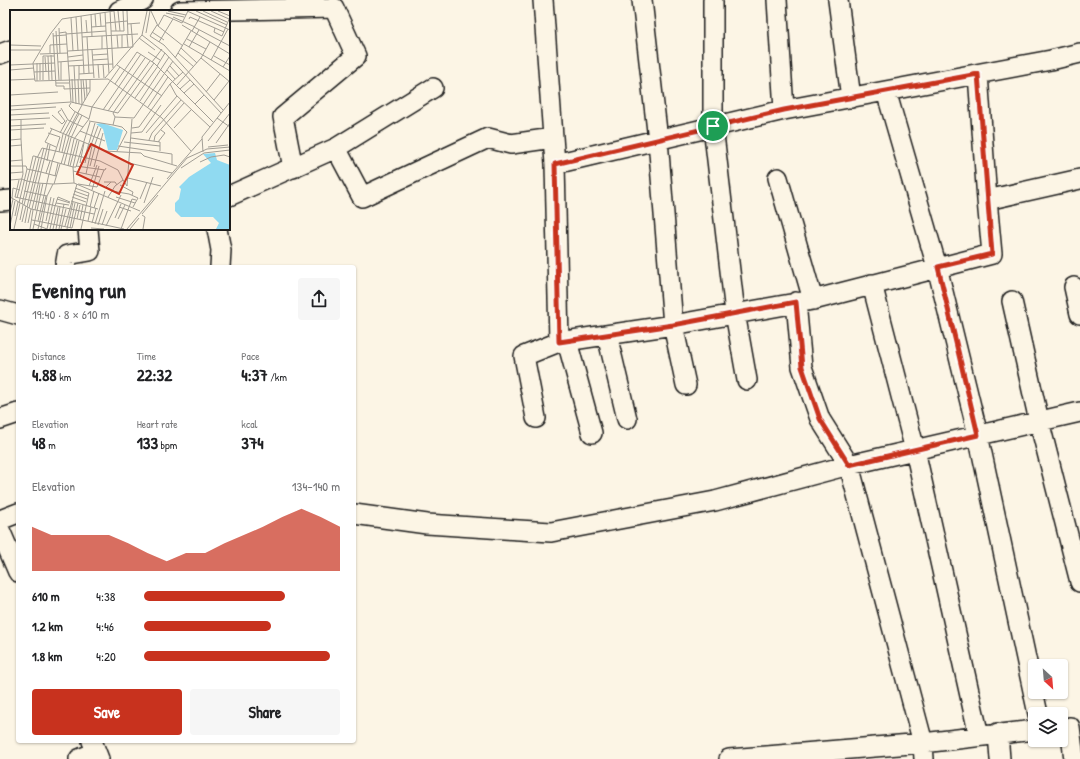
<!DOCTYPE html>
<meta charset="utf-8">
<style>
body{margin:0;font-family:"Patrick Hand",sans-serif;background:#f6f6f6;color:#202124;height:100vh;display:flex;flex-direction:column;font-size:15px;white-space:nowrap}
*{box-sizing:border-box;margin:0}
p{font-size:13px;color:#757577}
.icon{flex:none;width:22px;height:22px;fill:none;stroke:currentColor;stroke-width:2;stroke-linecap:round;stroke-linejoin:round}
.map{position:relative;flex:1;overflow:hidden}
.drawer{position:absolute;left:16px;top:265px;width:340px;height:478px;display:flex;flex-direction:column;background:#fff;border-radius:4px;box-shadow:0 1px 3px #0004}
.drawer>*{flex:none}
.needle{width:26px;rotate:154deg}
.controls{position:absolute;left:1028px;top:659px;display:grid;gap:8px}
.controls a{display:grid;place-items:center;width:40px;height:40px;border-radius:4px;background:#fff;box-shadow:0 1px 3px #0004;font-size:20px}
.pin{position:absolute;display:grid;place-items:center;width:34px;height:34px;color:#fff;margin:-17px;border:2px solid #fff;border-radius:50%;box-shadow:0 1px 4px #0007}
.round{display:grid;place-items:center;flex:none;width:42px;height:42px;border-radius:4px;background:#f6f6f6}
.summary{display:flex;align-items:center;justify-content:space-between;height:68px;padding:0 16px}
h1{font-size:22px;font-weight:700;line-height:30px}
.metrics{display:grid;grid-template-columns:repeat(3,1fr);gap:6px;height:68px;padding:4px 16px}
.metrics div{display:grid;align-content:center}
.metrics b{font-size:17px;font-weight:700}
.metrics small{font-size:11px;font-weight:400}
.metrics p{font-size:11px}
.chart{height:112px;padding:8px 16px}
.chart p{display:flex;justify-content:space-between}
.chart svg{width:100%;height:72px;margin-top:4px;fill:#c8321e;opacity:.7}
.action{display:flex;gap:8px;margin-top:auto;padding:8px 16px}
.action a{flex:1;height:46px;border-radius:4px;background:#c8321e;color:#fff;font-size:16px;font-weight:700;line-height:46px;text-align:center}
.action a+a{background:#f6f6f6;color:#202124}
ul{padding:0 16px;list-style:none;font-size:13px}
li{display:grid;grid-template-columns:64px 48px 1fr;align-items:center;height:30px}
li i{height:10px;border-radius:5px;background:#c8321e}
.map>svg:first-child{display:block}
.lines{fill:none;stroke-linecap:round;stroke-linejoin:round}
.minor-casing{stroke:#1c1c1c;stroke-width:22}
.minor{stroke:#fcf5e5;stroke-width:19}
.route-casing{stroke:#fff;stroke-width:8}
.route{stroke:#c8321e;stroke-width:5}
.inset-road{fill:none;stroke:#a29e95;stroke-width:1}
.view{fill:#c8321e;fill-opacity:0.15;stroke:#c8321e;stroke-width:2}
.inset-edge{fill:none;stroke:#1c1c1c;stroke-width:2}
</style>
<div class="map">
<svg width="1080" height="759" viewBox="0 0 1080 759">
<rect width="100%" height="100%" fill="#fcf5e5"/>
<filter id="ink" filterUnits="userSpaceOnUse"><feTurbulence type="fractalNoise" baseFrequency=".025" numOctaves="2"/><feDisplacementMap in="SourceGraphic" scale="8" xChannelSelector="R" yChannelSelector="G"/><feConvolveMatrix kernelMatrix="1 2 1 2 8 2 1 2 1" color-interpolation-filters="sRGB"/></filter>
<g filter="url(#ink)">
<g class="lines">
<g class="minor-casing">
<path id="minor" d="M543,0L555,164L559,342
M642,0L658,140L673,325L686,385
M713,0V126L735,313L747,380
M777,0L784,110
M838,0L851,98
M119,11L143,0
M180,11L334,8L356,56L283,117L293,168
M0,54L11,50
M978,74L987,200
M886,91L937,267L978,435L1038,714
M336,148L362,197L488,138L511,144L553,138
M555,164L784,110L1051,60L1080,53
M778,178L813,300
M229,196L336,148L433,88
M0,201L11,200
M217,229L221,250L220,267
M65,267L67,255L90,251L88,229
M872,284L915,450L979,736
M1074,287L1080,314
M1012,301L1039,421L1080,582
M796,302L802,367L820,419L849,465L923,743L924,759
M0,310L18,315
M607,335L627,419
M567,341L592,433
M536,418L524,356L559,342L673,325L813,300L992,254L987,200L1080,179
M0,419L18,413
M354,514L427,524L551,532L715,501L849,465L1080,412
M0,520L18,513
M0,530L18,572
M1070,727L1074,759
M998,733L1000,759
M92,741L99,759
M79,759L96,752
M729,759L923,743L1035,730"/>
</g>
<use href="#minor" class="minor"/>
</g>
</g>
<g class="lines" filter="url(#ink)">
<g class="route-casing">
<path id="route" d="M978,74L992,254L938,267L978,435L849,465L820,419L802,367L796,302L673,325L559,342L555,164L784,110Z"/>
</g>
<use href="#route" class="route"/>
</g>
<g transform="translate(10 10)">
<rect width="220" height="220" fill="#fcf5e5"/>
<path d="M92,113L113,120L107,140H98L93,119L86,114ZM205,143L207,150L220,155V219H206L209,213L203,207H171L165,201V193L169,189L171,179L169,177L179,167L201,153L193,144Z" fill="#90daf1"/>
<path class="inset-road" d="M100,1L103,58M104,1L52,9L41,23L23,53L25,71L98,69L152,108L181,141M104,1L106,21M108,1L110,21M113,1L114,21M117,1L118,25M141,1L148,16L173,36M158,1L176,5M177,1L220,20M186,1L217,15M193,1L217,12M201,1L219,9M208,1L220,6M90,3L91,16M156,3L174,7M81,4L82,27M85,4L86,17M154,5L172,13L178,1M71,6L74,64M66,7L68,41M163,7L185,17M61,8L63,41M179,9L180,7L214,22M76,10L77,22M96,13L117,11M117,14L130,13M172,15L220,44M148,16L154,5M81,17L96,16M184,17L220,36M49,18L50,43M205,18L204,22L212,26L220,7M46,21L49,70M96,21L99,63M101,21H114M182,21L190,7M142,22L154,30M43,23L46,76H54V79L80,78M49,23L56,22L61,92L108,103L144,53L147,56M136,23L140,1M56,24L96,21L95,2M107,25L108,38M112,25V38M117,25L118,37M132,25L137,1M43,26L56,25M92,26V39M140,26L154,35L213,100M140,26L147,15M72,27L128,24M77,27L79,63M129,28L145,40M177,29L196,39M149,32L163,9M174,34L220,61M0,35L31,36M179,37L189,20M171,38L187,53M0,40H30M82,40L84,68M58,41L123,37L121,14M138,42L150,50M40,43V35L57,34M155,43L147,56L203,112M168,43L184,57M30,44L58,43M41,45L42,70M83,45L98,44M38,46L39,70M204,46L220,55M35,47L36,62M58,47L73,45M165,48L181,21M191,48L220,72M83,50L98,49M201,50L218,19M140,51L103,103L105,107L124,108L163,51M48,52L73,50M51,52V70M142,52L152,39M27,53V71M30,53V70M88,54L89,68M93,54L94,68M0,55L45,53M107,55L152,86M58,56L103,54M64,56L66,94M69,56V69M160,56L169,66M213,57L220,46M0,60L24,58M157,60L165,69M24,62L45,61M173,62L160,74L166,85L200,117M69,64L84,63M95,68L132,25L155,43L211,103M62,69L63,93M68,69L69,94M71,69L72,94M73,69L75,90M76,69L77,86M0,70L25,69M33,70V46H44M46,73H59M105,74L127,42L144,53M167,75L191,48L200,32M170,79L180,70M196,82L210,64M174,83L184,74M0,85L48,82M125,88L148,56M204,90L219,71M130,91L159,47M185,94L194,85M72,95L80,81V69M0,96L61,92M138,97L158,67M51,98L58,110L64,113L69,104M0,100L46,97M51,100L48,102L55,111M93,100L131,44M98,101L135,48M0,105L39,103M42,105L52,114L55,111M105,107L103,115L112,117L117,122L107,141M207,108L220,117M79,109L82,97L110,57M0,110L40,108M11,110V129M79,111L103,115M0,116L36,114M40,118L95,141L131,143L134,146L167,156M122,118L129,117L160,74M164,118L181,100M42,119L35,132L46,137M0,120L34,118M70,121L95,131M38,123L50,127L42,152M50,123L57,110M121,123L132,122L151,95M136,123L167,86M58,127L64,113L73,117M121,128L150,132V141M0,130L11,129L13,164L7,188M139,130L142,123L171,90M69,131L63,157H66L80,112M144,131L145,126L174,93M198,131L220,103M114,132L150,136M148,132L155,123L151,120M206,133L220,113M38,134L31,162L46,166M81,135L88,116M0,136L12,135M108,136L162,144V154M84,137L91,118M198,137L218,135M49,142L53,124L65,102M52,142L56,125L72,95M193,142L192,127L220,92M27,148L32,138L90,151L108,160L113,170M0,151L12,150M37,151L40,135M190,152L201,147L214,145L220,147M70,153L74,133M73,153L85,113M75,153L79,135M119,153L162,163M51,154L59,127M54,155L61,128L72,105M0,156H16L17,159M58,156L64,129L79,109L64,101L59,96L61,93M60,156L67,130M66,156L95,160L96,158M80,156L85,137M84,157L93,123M171,158L194,143L220,140M63,161L90,167M0,163L13,162M36,163L40,151M39,164L42,152M76,164L82,136M45,166L48,153M118,168L151,176M157,169L192,129M0,170L12,169L14,170L17,171L27,173L43,174L64,173L63,157L24,146H23L20,159L17,171L15,181L12,194M20,171L26,147M94,172H105L107,175M101,172L96,177L102,180M64,173L130,201M44,174L50,154M68,174L87,177L94,160M110,175L123,182L122,185M79,176L87,155M65,178L79,183L71,219M82,180L89,156M14,181L37,186L43,174M64,181L78,186M102,181L105,176L113,170L117,176L122,109M63,184L77,189M0,187L21,199L114,219M5,187L84,204M5,187L9,170M62,187L76,192M98,187L102,181L119,184L128,188L123,197M106,187L125,193M2,188L3,178L10,180M47,189L60,193M130,189L137,172M61,191L88,199M9,193L17,159L31,162L22,199M46,193L59,195M134,193L143,167M14,195L20,171M45,196L48,187L60,192M17,197L29,148M80,197L84,181M109,197L121,201M19,198L34,138M84,198L89,183M25,200L30,174M0,203L3,189M132,204L148,185M132,205L135,207L133,219M5,206L8,192M105,208L111,194M67,209L70,195M108,209L115,195M10,210L13,195M22,210L62,218L68,193M70,210L73,195M28,211L39,164M36,211L41,187M78,211L81,197M12,212L16,196M15,213L18,197M18,213L21,199M82,213L86,198M24,214L37,219M85,214L95,181M88,215L93,199M92,215L97,201M0,216L5,191M55,216L67,174M96,216L111,185M60,218L65,193M81,218L94,219M4,219L10,193M20,219L23,200M23,219L33,173M28,219L36,186M31,219L37,186M37,219L44,188M40,219L45,196M43,219L48,197M46,219L50,197M49,219L54,194M51,219L56,199M57,219L63,192M111,219L122,189L126,190M117,219L177,148L197,139L220,137M120,219L129,208"/>
<path class="view" d="M81,134L123,155L109,184L67,164Z"/>
<rect width="220" height="220" class="inset-edge"/>
</g>
</svg>
<div class="controls">
<a><svg class="needle" viewBox="-14 -14 28 28"><path d="M0-13l5 13h-10z" fill="#e53935"/><path d="M0 13l5-13h-10z" fill="#757577"/></svg></a>
<a><svg class="icon" aria-label="layers" viewBox="0 0 24 24"><path d="M12 4l9 5-9 5-9-5zM3 14l9 5 9-5"/></svg></a>
</div>
<div class="pin" style="left:713px;top:126px;background:#1e9e55"><svg class="icon" aria-label="arrive" viewBox="0 0 24 24"><path d="M6 21V4h12l-3 4 3 4H6"/></svg></div>
<section class="drawer">
<div class="summary"><div><h1>Evening run</h1><p>19:40 · 8 × 610 m</p></div><a class="round"><svg class="icon" aria-label="share" viewBox="0 0 24 24"><path d="M12 15V3M7 8l5-5 5 5M5 13v7h14v-7"/></svg></a></div>
<div class="metrics">
<div><p>Distance</p><b>4.88<small> km</small></b></div>
<div><p>Time</p><b>22:32</b></div>
<div><p>Pace</p><b>4:37<small> /km</small></b></div>
</div>
<div class="metrics">
<div><p>Elevation</p><b>48<small> m</small></b></div>
<div><p>Heart rate</p><b>133<small> bpm</small></b></div>
<div><p>kcal</p><b>374</b></div>
</div>
<div class="chart"><p><span>Elevation</span>134–140 m</p>
<svg viewBox="0 0 160 44" preserveAspectRatio="none"><path d="M0 44V17L10 22L20 22L30 22L40 22L50 27L60 33L70 38L80 33L90 33L100 27L110 22L120 17L130 11L140 6L150 11L160 17V44z"/></svg>
</div>
<ul>
<li><b>610 m</b>4:38<i style="width:72%"></i></li>
<li><b>1.2 km</b>4:46<i style="width:65%"></i></li>
<li><b>1.8 km</b>4:20<i style="width:95%"></i></li>
</ul>
<div class="action"><a>Save</a><a>Share</a></div>
</section>
</div>
